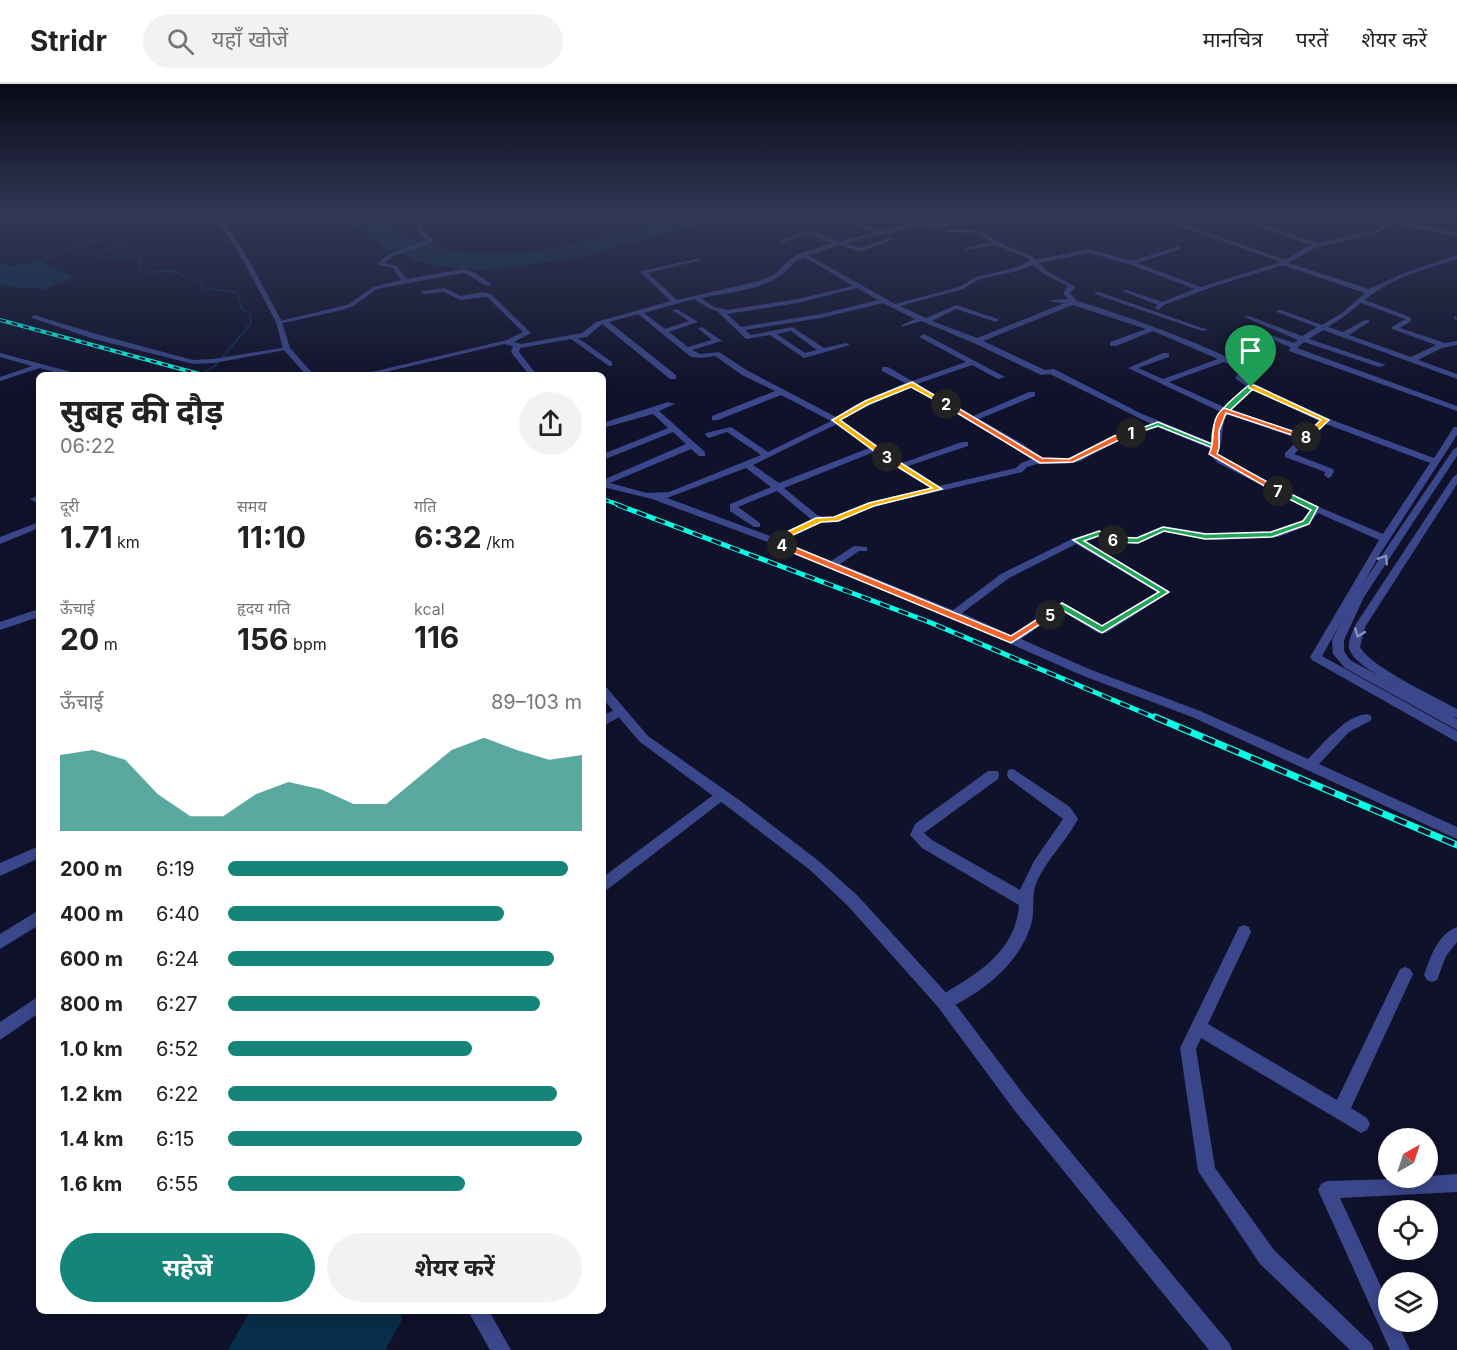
<!DOCTYPE html>
<html lang="hi">
<meta charset="utf-8">
<style>
body{margin:0;font-family:Inter,"Noto Sans Devanagari",sans-serif;background:#f2f2f2;color:#222;height:100vh;display:flex;flex-direction:column;font-size:22px;white-space:nowrap}
*{box-sizing:border-box;margin:0}
p{font-size:20px;color:#767676}
.icon{flex:none;width:33px;height:33px;fill:none;stroke:currentColor;stroke-width:2;stroke-linecap:round;stroke-linejoin:round}
.map{position:relative;flex:1;overflow:hidden}
.side{position:absolute;left:36px;top:288px;width:570px;height:942px;display:flex;flex-direction:column;background:#fff;border-radius:9px;box-shadow:0 3px 15px #0003}
.side>*{flex:none}
.needle{width:39px;rotate:39deg}
.tools{position:absolute;left:1378px;top:1044px;display:grid;gap:12px}
.tools a{display:grid;place-items:center;width:60px;height:60px;border-radius:50%;background:#fff;box-shadow:0 3px 15px #0003;font-size:30px}
.pin{position:absolute;display:grid;place-items:center;width:51px;height:51px;color:#fff;margin:-62px -26px;border-radius:50% 50% 50% 0;rotate:-45deg;box-shadow:0 0 6px #0007}
.pin .icon{rotate:45deg}
.km{position:absolute;width:30px;height:30px;margin:-15px;border-radius:50%;background:#222;color:#fff;font-size:16px;line-height:30px;text-align:center}
.round{display:grid;place-items:center;flex:none;width:63px;height:63px;border-radius:32px;background:#f2f2f2}
.head{display:flex;align-items:center;justify-content:space-between;height:102px;padding:0 24px}
h1{font-size:33px;font-weight:700;line-height:45px}
.figures{display:grid;grid-template-columns:repeat(3,1fr);gap:9px;height:102px;padding:6px 24px}
.figures div{display:grid;align-content:center}
.figures b{font-size:30px;font-weight:700}
.figures small{font-size:16px;font-weight:400}
.figures p{font-size:16px}
.chart{height:168px;padding:12px 24px}
.chart p{display:flex;justify-content:space-between}
.chart svg{width:100%;height:108px;margin-top:6px;fill:#15857a;opacity:.7}
.primary-button{display:flex;gap:12px;margin-top:auto;padding:12px 24px}
.primary-button a{flex:1;height:69px;border-radius:36px;background:#15857a;color:#fff;font-size:24px;font-weight:700;line-height:69px;text-align:center}
.primary-button a+a{background:#f2f2f2;color:#222}
ul{padding:0 24px;list-style:none;font-size:20px}
li{display:grid;grid-template-columns:96px 72px 1fr;align-items:center;height:45px}
li i{height:15px;border-radius:8px;background:#15857a}
header{display:flex;align-items:center;gap:36px;box-sizing:border-box;height:84px;padding:0 30px;background:#fff;border-bottom:2px solid #e0e0e0}
header strong{font-size:28px}
nav{display:flex;gap:33px;margin-inline-start:auto;font-size:21px}
.search{width:420px;height:54px;background:#f2f2f2;display:flex;align-items:center;gap:15px;box-sizing:border-box;padding:0 21px;border-radius:33px;color:#767676;font-size:22px}
.map>svg:first-child{display:block}
.water{fill:#092e4a}
.lines{fill:none;stroke-linecap:round;stroke-linejoin:round}
.stream{stroke:#092e4a;stroke-width:2}
.minor{fill:#3a478a;fill-rule:evenodd}
.tertiary{fill:#3a478a;fill-rule:evenodd}
.rail-far2-casing{stroke:#05ffe5;stroke-width:4}
.rail-far1-casing{stroke:#05ffe5;stroke-width:5}
.rail-casing{stroke:#05ffe5;stroke-width:7}
.rail-far2{stroke:#10112a;stroke-width:2;stroke-dasharray:6;stroke-linecap:butt}
.rail-far1{stroke:#10112a;stroke-width:3;stroke-dasharray:10;stroke-linecap:butt}
.rail{stroke:#10112a;stroke-width:4.5;stroke-dasharray:13;stroke-linecap:butt}
.oneway{stroke:#8a92c4}
.split-1{fill:#22a559;stroke:#fff;stroke-width:1.5}
.split-2{fill:#f0652b;stroke:#fff;stroke-width:1.5}
.split-3{fill:#f5b400;stroke:#fff;stroke-width:1.5}
.split-4{fill:#f5b400;stroke:#fff;stroke-width:1.5}
.split-5{fill:#f0652b;stroke:#fff;stroke-width:1.5}
.split-6{fill:#22a559;stroke:#fff;stroke-width:1.5}
.split-7{fill:#22a559;stroke:#fff;stroke-width:1.5}
.split-8{fill:#f0652b;stroke:#fff;stroke-width:1.5}
.split-9{fill:#f5b400;stroke:#fff;stroke-width:1.5}
</style>
<header>
<strong>Stridr</strong>
<div class="search"><svg class="icon" aria-label="search" viewBox="0 0 24 24"><circle cx="10" cy="10" r="6"/><path d="M15 15l6 6"/></svg>यहाँ खोजें</div>
<nav><a>मानचित्र</a><a>परतें</a><a>शेयर करें</a></nav>
</header>
<div class="map">
<svg width="1457" height="1266" viewBox="0 0 1457 1266">
<rect width="100%" height="100%" fill="#10112a"/>
<path class="water" d="M339,130H380L402,144L401,151C471,182 545,170 616,149C636,143 657,133 678,130C697,128 718,130 737,130L690,145L658,150L592,171L506,184L472,186L438,182L416,177L405,169L388,166L380,160V158L365,151Z
M43,176L45,181L76,193L43,206C31,200 16,208 5,200L0,201V179L9,182Z
M250,1227H401L402,1236L385,1266H228Z"/>
<g class="lines">
<path class="stream" d="M39,178C68,170 92,150 124,155L123,159L94,172L100,174L142,172L139,184L147,188L172,187L201,198L203,204L237,208L242,225L250,228L251,239L216,281L205,288"/>
<path class="minor" d="M456,130H466L421,143L433,156V158L394,172L384,179L397,182L407,195L463,185L474,188L491,200V202C481,202 473,191 463,189L377,205L353,222L342,226L279,240L276,238L338,223L349,220L373,203L401,196L393,184L376,180L390,170L427,156L420,150L416,141Z
M851,130H862L851,134L848,132Z
M877,130H889L939,141L961,136L948,130H956L968,135L979,130H987L970,138L939,145L920,141L846,159L860,164L889,154L894,155L860,168L840,161L808,171L895,220L959,203L976,193L1014,184L1030,177L1028,174L996,161L966,166V164L992,158L977,149L946,148L948,145L980,146L1004,161L1032,172L1035,176L1089,165L1131,177L1179,162L1181,165L1137,179L1201,203L1281,178L1147,130H1155L1286,176L1301,166L1312,161L1221,130H1230L1318,159L1378,145L1387,138L1386,130H1392L1391,134C1413,141 1435,143 1457,149V153C1435,147 1414,145 1393,138C1375,155 1345,155 1322,162C1310,165 1300,172 1289,179L1369,205L1404,189L1457,171V175C1426,185 1390,194 1365,216L1410,233L1411,237L1400,244L1445,259L1457,257V261L1442,264L1418,276L1457,290V295L1323,246L1309,255L1386,281L1379,283L1304,258L1297,264L1457,322V327L1289,267L1290,263L1242,244L1247,243L1294,259L1298,256L1244,233L1249,232L1302,252L1317,243L1277,228V226H1281L1322,241L1342,229L1365,209L1283,181L1215,202L1164,221L1158,226L1155,224L1158,221L1122,207L1127,206L1162,218L1195,205L1129,180L1089,169L1039,179L1048,188L1074,202L1075,203L1070,209L1077,217C1101,223 1242,272 1249,288L1244,294L1254,300L1332,336L1434,374L1454,343H1457V351L1380,470L1322,572L1457,647V658L1312,576L1310,573L1379,456L1318,429L1307,442L1278,453L1215,456L1164,448L1138,459L1117,460L1098,453L1086,457L1170,508L1106,549H1098L1062,527L1021,555L1089,585L1200,627L1308,675C1321,662 1350,626 1370,631L1372,634L1370,637L1349,648L1319,680L1457,743V755L1192,633L1081,591L950,533L770,459L652,415L603,403V396L686,360L673,348L603,376V370L668,344L653,330L603,344V339L668,318L675,320L659,327L705,368V372H699L691,365L610,399L647,409L669,408L761,371L727,348L709,354L705,351L706,349L731,343L768,368L831,337L781,311L718,336H712V332L775,307L742,291L715,272L700,274L691,273L638,230L609,238L676,291V295H670L602,240L587,253L578,254L612,278V282H609L571,255L520,264L519,268L537,291H529L511,268L513,262L504,260L373,291H359L507,256L523,248L487,213L460,216L444,208L424,210L421,208L422,207L445,204L461,212L483,208L491,210L531,249L514,258L521,260L582,249L596,238L671,217L641,189V187L701,174V176L648,189L677,216L759,197L774,191L790,175L801,169L834,159L808,150L781,159L778,157L808,146L840,157L874,149L845,138V136L880,147L912,139ZM804,173L853,202L798,215L728,226L714,223L701,214C723,209 760,206 778,193C788,187 793,178 804,173ZM1033,181L1044,190L1068,202L1063,209L1068,215L1052,216V218L1065,219L977,254L932,237L956,225L996,238L999,236L998,235L956,221L926,234L900,222L963,205L980,195L1018,187ZM857,204L878,216L821,230L741,243L727,230L798,219ZM694,215L710,225L717,227L746,255L770,251L804,274L850,261L846,259L824,264L792,243L751,251L745,246L821,234L883,219L915,235L902,241V243L921,237L974,259L1041,291L1050,290L1151,340L1109,354L1075,373L1059,375L1042,374L1023,360L979,335L1035,312V308H1029L973,332L917,300L972,281L998,295L1005,293L924,250L920,252L921,254L966,278L912,297L888,283H882V287L905,299L855,321L836,333L748,287L719,268L700,270L692,266L722,257L702,243L698,245L700,246L712,256L688,263L669,248L698,238L677,225L672,226L689,237L665,245L644,229ZM1361,219L1405,235L1392,243V245L1436,261L1411,273L1349,251L1369,238V236H1365L1343,248L1328,243L1346,231ZM1073,221L1146,245L1110,258V262H1116L1153,247L1218,275L1163,295L1138,284L1169,273V269H1163L1128,284L1221,328L1214,343L1212,359L1140,329L1054,285L1045,286L983,257ZM791,247L817,266L805,269L777,250ZM1224,278L1241,286L1235,294L1246,302L1224,323L1169,298ZM910,303L1017,364L1032,375L1021,379L1016,384L939,402L908,382L968,362V358H962L902,379L842,336L861,325ZM1252,305L1319,337L1304,351L1231,326ZM1227,330L1299,355L1285,369V373L1325,388L1324,391L1328,394L1331,393L1334,387L1333,385L1294,370L1326,340L1430,379L1383,450L1319,423L1224,375L1218,369C1224,357 1220,343 1227,330ZM837,340L869,364L779,399L753,381ZM1158,343L1211,365L1209,370L1218,379L1310,426L1301,438L1277,447L1215,450L1163,442L1136,453L1118,454L1099,447L1074,454L1001,490L953,526L840,480L859,467H867V463L854,462L831,477L781,457L821,439L838,438L875,422L1022,388L1027,383L1037,380H1066L1081,377L1115,357ZM874,368L930,404L869,418L833,433L826,434L817,431L784,404ZM746,384L771,403L730,420V427L754,443H760V439L738,423L777,407L812,436L773,453L667,414ZM1076,460L1157,508L1102,541L1066,520H1058L1011,551L962,529L1009,494Z
M1117,130H1126L1097,140L1092,139Z
M1095,208H1099L1208,246L1202,247L1095,210Z
M34,231L100,251L193,276L214,275L287,263L291,265L214,279L193,280L94,255L32,234L31,233Z
M1456,232L1457,236L1454,235V233Z
M0,269L75,289L76,291H64L40,284L0,297V293L32,282L0,273Z
M39,411V417L35,418L30,415Z
M39,438V444L0,460V453Z
M39,525V533L0,546V538Z
M619,624L625,628L623,631L603,642V631Z
M1013,685L1070,723L1078,735C1067,756 1048,774 1037,797C1031,810 1035,823 1032,837C1022,878 982,910 944,926L938,923L936,918L938,913C976,891 1016,868 1019,821L922,764L910,751L915,740L988,687H998L999,691L998,695L924,749L932,756L1020,806L1034,777L1063,735L1008,694L1007,690L1008,686Z
M720,706L725,707L727,711L725,715L608,805L603,807V793Z
M39,762V774L0,792V779Z
M39,826V841L0,865V850Z
M1244,841L1249,843L1251,848L1208,940L1337,1016L1400,885L1405,883L1410,885L1413,890L1351,1024L1367,1034L1370,1040L1367,1046L1361,1049L1201,954L1196,965L1215,1084L1274,1166L1371,1259L1374,1266H1350L1260,1180L1198,1087L1180,964L1239,843Z
M1457,843V858L1446,872L1437,896L1432,898L1427,896L1424,891C1431,872 1437,851 1457,843Z
M39,912V929L0,956V938Z
M1457,1090V1108L1340,1114L1389,1220V1238H1397L1410,1266H1390L1318,1106L1321,1100L1327,1097L1428,1094V1092Z
M468,1227H489L511,1266H490Z"/>
<path class="tertiary" d="M214,130H220L251,180L282,238L290,264L314,291H306L283,265L276,238L245,180Z
M1457,363V372L1364,513L1344,556V567L1350,576L1399,603C1386,596 1352,579 1349,564C1348,556 1353,547 1356,540L1453,393L1457,390V400L1365,543L1360,563C1372,584 1434,612 1457,625V634L1453,633L1457,635V646L1345,584L1333,570L1332,556L1355,511L1453,366Z
M603,603L607,604L648,652L742,718L820,778L858,812L950,913L1027,1015L1229,1259L1232,1266H1209L1015,1027L938,923L848,822L810,786L732,726L640,658L603,615Z"/>
<g class="rail-far2-casing">
<path id="rail-far2" d="M0,236L203,291
M603,415L622,422"/>
</g>
<g class="rail-far1-casing">
<path id="rail-far1" d="M618,421L929,538L1158,635"/>
</g>
<g class="rail-casing">
<path id="rail" d="M1155,633L1457,761"/>
</g>
<use href="#rail-far2" class="rail-far2"/>
<use href="#rail-far1" class="rail-far1"/>
<use href="#rail" class="rail"/>
</g>
<defs><path id="oneway-chevron" d="M-2-3.5L2.5 0L-2 3.5" fill="none" stroke-width="1.6" stroke-linecap="round" stroke-linejoin="round" transform="scale(1.5)"/></defs>
<g class="oneway">
<use href="#oneway-chevron" transform="translate(1384 475) rotate(-57)"/>
<use href="#oneway-chevron" transform="translate(1359 549) rotate(111)"/>
</g>
<linearGradient id="sky" x2="0" y2="1"><stop stop-color="#090917"/><stop offset="0.42" stop-color="#313855"/><stop offset="1" stop-color="#313855" stop-opacity="0"/></linearGradient>
<rect width="1457" height="308" fill="url(#sky)"/>
<path class="split-1" d="M1249,301L1255,303L1222,334L1219,347L1218,366L1158,342L1131,351L1128,349L1158,338L1212,360C1211,329 1227,320 1249,301Z"/>
<path class="split-2" d="M944,318H948L1042,374L1069,375L1114,352L1131,347L1134,349L1073,378L1040,379L944,321Z"/>
<path class="split-3" d="M912,298L949,320L944,321L911,303L869,320L840,336L890,372V375H885L832,336L865,317Z"/>
<path class="split-4" d="M885,372H890L942,405L874,422L838,437L821,438L780,457L785,459V463L770,459V456L816,434L834,433L869,419L932,404L885,375Z"/>
<path class="split-5" d="M779,459H785L1011,552L1047,529L1054,531L1011,559L779,463Z"/>
<path class="split-6" d="M1099,447L1117,456L1113,458L1098,452L1084,457L1169,508L1102,549L1062,526L1053,533L1046,531L1062,519L1102,542L1159,508L1073,456Z"/>
<path class="split-7" d="M1278,404L1318,423L1309,440L1272,453L1205,455L1164,447L1138,459L1113,458L1109,456L1113,453L1137,454L1163,443L1205,450L1271,448L1303,437L1311,426L1275,408Z"/>
<path class="split-8" d="M1224,324L1310,353L1304,355L1226,329L1219,347V364L1217,370L1280,405V408H1275L1209,370C1217,355 1208,336 1224,324Z"/>
<path class="split-9" d="M1249,301H1254L1329,336L1309,355H1304V352L1321,336L1249,304Z"/>
</svg>
<div class="tools">
<a><svg class="needle" viewBox="-14 -14 28 28"><path d="M0-13l5 13h-10z" fill="#e53935"/><path d="M0 13l5-13h-10z" fill="#767676"/></svg></a>
<a><svg class="icon" aria-label="locate" viewBox="0 0 24 24"><circle cx="12" cy="12" r="6"/><path d="M12 2v4M12 18v4M2 12h4M18 12h4"/></svg></a>
<a><svg class="icon" aria-label="layers" viewBox="0 0 24 24"><path d="M12 4l9 5-9 5-9-5zM3 14l9 5 9-5"/></svg></a>
</div>
<div class="pin" style="left:1251px;top:303px;background:#1e9e55"><svg class="icon" aria-label="arrive" viewBox="0 0 24 24"><path d="M6 21V4h12l-3 4 3 4H6"/></svg></div>
<b class="km" style="left:1131px;top:349px">1</b>
<b class="km" style="left:946px;top:320px">2</b>
<b class="km" style="left:887px;top:373px">3</b>
<b class="km" style="left:782px;top:461px">4</b>
<b class="km" style="left:1050px;top:531px">5</b>
<b class="km" style="left:1113px;top:456px">6</b>
<b class="km" style="left:1278px;top:407px">7</b>
<b class="km" style="left:1306px;top:353px">8</b>
<section class="side">
<div class="head"><div><h1>सुबह की दौड़</h1><p>06:22</p></div><a class="round"><svg class="icon" aria-label="share" viewBox="0 0 24 24"><path d="M12 15V3M7 8l5-5 5 5M5 13v7h14v-7"/></svg></a></div>
<div class="figures">
<div><p>दूरी</p><b>1.71<small> km</small></b></div>
<div><p>समय</p><b>11:10</b></div>
<div><p>गति</p><b>6:32<small> /km</small></b></div>
</div>
<div class="figures">
<div><p>ऊँचाई</p><b>20<small> m</small></b></div>
<div><p>हृदय गति</p><b>156<small> bpm</small></b></div>
<div><p>kcal</p><b>116</b></div>
</div>
<div class="chart"><p><span>ऊँचाई</span>89–103 m</p>
<svg viewBox="0 0 160 44" preserveAspectRatio="none"><path d="M0 44V13L10 11L20 15L30 29L40 38L50 38L60 29L70 24L80 27L90 33L100 33L110 22L120 11L130 6L140 11L150 15L160 13V44z"/></svg>
</div>
<ul>
<li><b>200 m</b>6:19<i style="width:96%"></i></li>
<li><b>400 m</b>6:40<i style="width:78%"></i></li>
<li><b>600 m</b>6:24<i style="width:92%"></i></li>
<li><b>800 m</b>6:27<i style="width:88%"></i></li>
<li><b>1.0 km</b>6:52<i style="width:69%"></i></li>
<li><b>1.2 km</b>6:22<i style="width:93%"></i></li>
<li><b>1.4 km</b>6:15<i style="width:100%"></i></li>
<li><b>1.6 km</b>6:55<i style="width:67%"></i></li>
</ul>
<div class="primary-button"><a>सहेजें</a><a>शेयर करें</a></div>
</section>
</div>
